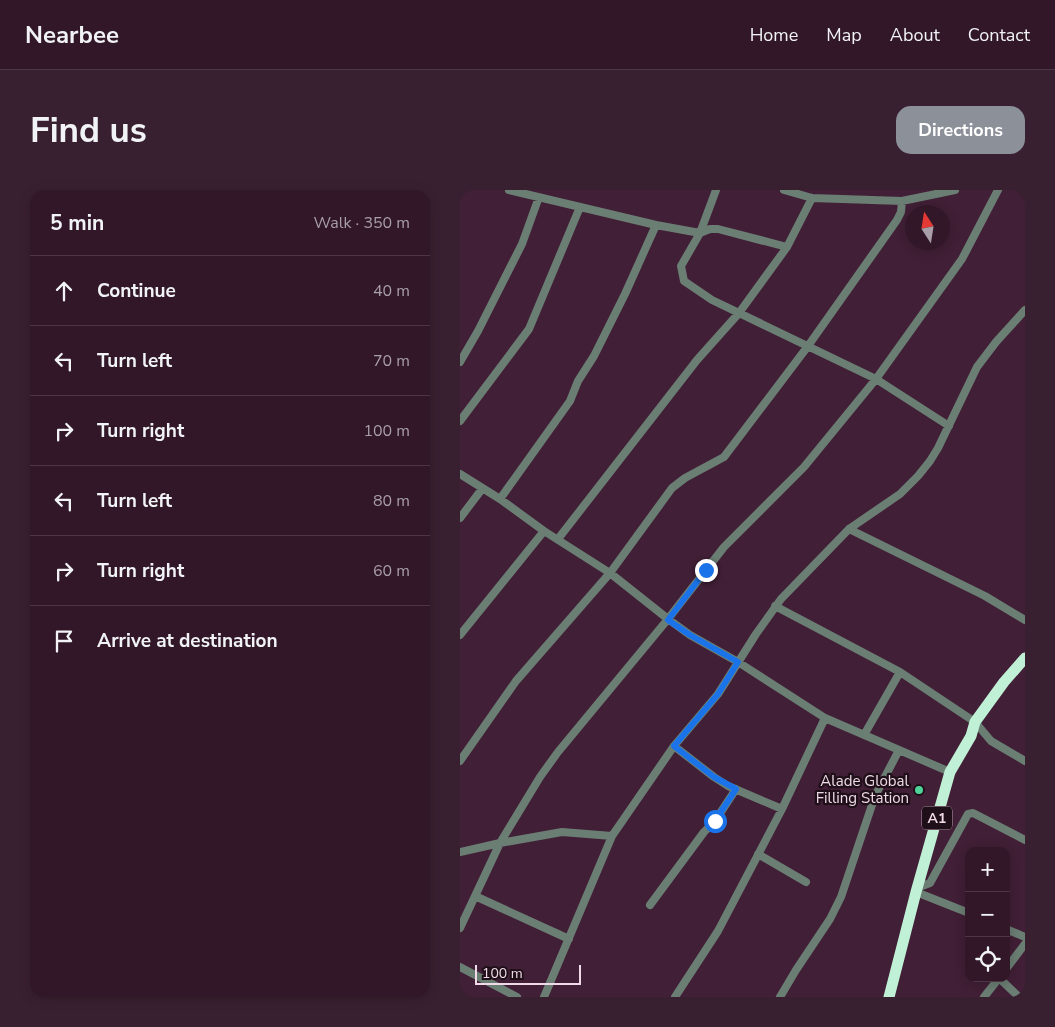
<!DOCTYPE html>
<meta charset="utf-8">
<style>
body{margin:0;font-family:"Nunito Sans",sans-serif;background:#392030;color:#f1f3f6}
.controls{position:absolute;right:15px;bottom:15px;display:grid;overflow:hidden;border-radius:10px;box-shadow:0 2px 12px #0003}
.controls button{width:45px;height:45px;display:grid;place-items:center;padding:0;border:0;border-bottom:1px solid #4c3645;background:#311728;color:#f1f3f6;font:25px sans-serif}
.compass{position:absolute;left:445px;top:15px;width:45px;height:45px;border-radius:50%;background:#311728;box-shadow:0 2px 12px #0003;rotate:348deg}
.scale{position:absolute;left:15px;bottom:12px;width:106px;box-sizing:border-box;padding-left:5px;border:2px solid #f1dae8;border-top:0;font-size:14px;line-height:18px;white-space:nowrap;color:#f1dae8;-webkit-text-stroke:4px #1f0f19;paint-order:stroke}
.stop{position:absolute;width:15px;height:15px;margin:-11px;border:4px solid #1a73e8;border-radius:50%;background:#fff}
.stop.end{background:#1a73e8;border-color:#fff;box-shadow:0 1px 5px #0008}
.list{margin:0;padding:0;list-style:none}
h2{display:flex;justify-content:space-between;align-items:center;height:65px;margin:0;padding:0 20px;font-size:21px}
h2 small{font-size:16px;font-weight:400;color:#a89fa8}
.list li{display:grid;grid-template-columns:32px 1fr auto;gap:15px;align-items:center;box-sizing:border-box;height:70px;padding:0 20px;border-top:1px solid #4c3645}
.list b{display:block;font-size:19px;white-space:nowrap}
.list em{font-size:16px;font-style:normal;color:#a89fa8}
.icon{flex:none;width:28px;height:28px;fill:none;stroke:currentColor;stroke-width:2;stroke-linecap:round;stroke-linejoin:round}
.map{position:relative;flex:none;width:565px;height:807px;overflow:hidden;border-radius:15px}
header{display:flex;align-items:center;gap:30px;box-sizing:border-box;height:70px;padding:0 25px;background:#311728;border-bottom:1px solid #4c3645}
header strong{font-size:24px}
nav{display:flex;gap:28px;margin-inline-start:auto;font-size:18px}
.intro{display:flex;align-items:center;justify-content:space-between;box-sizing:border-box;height:120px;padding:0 30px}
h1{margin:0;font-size:35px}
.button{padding:12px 22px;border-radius:15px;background:#8c9099;color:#fff;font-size:18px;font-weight:700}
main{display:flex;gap:30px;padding:0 30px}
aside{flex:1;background:#311728;border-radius:15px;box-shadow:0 2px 12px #0003}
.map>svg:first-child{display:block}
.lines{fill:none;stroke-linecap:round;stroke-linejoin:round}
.minor{stroke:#6b7e73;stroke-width:8}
.highway{stroke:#c0f1d6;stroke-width:11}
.route{stroke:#1a73e8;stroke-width:6}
.poi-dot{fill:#4fd399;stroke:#1f0f19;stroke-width:2}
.labels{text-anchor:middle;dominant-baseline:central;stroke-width:4.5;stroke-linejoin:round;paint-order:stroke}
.shield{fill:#1f0f19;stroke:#b29daa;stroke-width:1}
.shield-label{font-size:14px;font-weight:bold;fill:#f1dae8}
.poi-label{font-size:15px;fill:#f1dae8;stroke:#1f0f19;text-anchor:end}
</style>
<header>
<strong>Nearbee</strong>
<nav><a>Home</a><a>Map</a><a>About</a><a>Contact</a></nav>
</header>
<div class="intro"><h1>Find us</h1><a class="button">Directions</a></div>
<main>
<aside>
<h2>5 min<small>Walk · 350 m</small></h2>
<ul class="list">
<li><svg class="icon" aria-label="ahead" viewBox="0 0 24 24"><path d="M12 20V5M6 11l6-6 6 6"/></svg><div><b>Continue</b></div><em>40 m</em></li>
<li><svg class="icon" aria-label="left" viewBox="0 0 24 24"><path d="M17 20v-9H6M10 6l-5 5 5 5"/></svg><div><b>Turn left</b></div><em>70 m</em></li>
<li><svg class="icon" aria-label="right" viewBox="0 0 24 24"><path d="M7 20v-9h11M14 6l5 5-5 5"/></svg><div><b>Turn right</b></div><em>100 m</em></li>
<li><svg class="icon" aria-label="left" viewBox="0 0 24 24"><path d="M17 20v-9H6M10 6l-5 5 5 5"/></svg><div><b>Turn left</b></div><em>80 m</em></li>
<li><svg class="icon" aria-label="right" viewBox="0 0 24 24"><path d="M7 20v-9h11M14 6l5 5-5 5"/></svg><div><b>Turn right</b></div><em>60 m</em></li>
<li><svg class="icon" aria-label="arrive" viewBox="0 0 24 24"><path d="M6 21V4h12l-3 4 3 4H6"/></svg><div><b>Arrive at destination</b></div></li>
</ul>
</aside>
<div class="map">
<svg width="565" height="807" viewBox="0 0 565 807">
<rect width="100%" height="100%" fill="#411f36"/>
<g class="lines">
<path class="minor" d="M49 0 196 35 240 43 250 39H258L327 57
M256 0 240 43 221 76 224 91 252 110 416 189 489 236
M324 0 352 8 442 11 495 0
M0 172 18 141 62 54 79 7
M0 231 69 139 120 17
M0 284 40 309 84 341 150 383 208 429 230 445 278 472 365 528 490 582
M40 309 110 211 118 191 134 166 165 104 196 35
M0 328 22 299
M389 339 525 406 565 430
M98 349 237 170 279 123 327 57 352 8
M315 416 440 482 515 532 531 551 565 571
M0 445 84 341
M404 545 440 482
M214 556 254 587 268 596 322 619
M0 571 56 491 150 383 212 298 225 288 264 267 348 156 437 30 441 22 442 11
M0 662 40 653 102 642 152 646
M298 664 346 692
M457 698 470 693 508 624 513 623 565 650
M456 702 509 723
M15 706 109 749
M190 715 244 642 255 631 276 599
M0 738 40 653 80 587 98 562 208 429 264 357 344 277 416 189 502 69 538 0
M546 739 565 747
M0 777 57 807
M546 779 565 754
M539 788 559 807
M84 807 152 646 214 556 258 504 296 444 321 409 389 339 440 304 458 286 470 271 478 258 517 177 536 152 565 120
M215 807 258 741 322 619 365 528
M320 807 336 780 370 729 381 707 415 606 439 560
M524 807 539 788"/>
<path class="highway" d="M429 807 456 702 490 582 511 546 515 532 544 492 565 468"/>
</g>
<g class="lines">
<path class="route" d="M246 380 208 430 230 445 278 472 258 504 214 556 254 587 276 599 255 631"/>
</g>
<circle class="poi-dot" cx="459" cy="600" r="5"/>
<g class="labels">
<rect class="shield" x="462" y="616.5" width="30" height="23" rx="4"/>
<g class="shield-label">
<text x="477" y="628">A1</text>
</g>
<g class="poi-label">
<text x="449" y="591">Alade Global<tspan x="449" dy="17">Filling Station</tspan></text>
</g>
</g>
</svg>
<div class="controls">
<button>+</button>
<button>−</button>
<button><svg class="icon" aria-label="locate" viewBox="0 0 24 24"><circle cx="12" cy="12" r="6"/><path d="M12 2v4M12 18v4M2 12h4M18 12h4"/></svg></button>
</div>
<svg class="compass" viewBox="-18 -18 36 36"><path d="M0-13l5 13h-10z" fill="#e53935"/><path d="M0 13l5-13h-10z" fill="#a89fa8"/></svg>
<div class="scale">100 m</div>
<div class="stop" style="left:255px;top:631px"></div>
<div class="stop end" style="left:246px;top:380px"></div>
</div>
</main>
